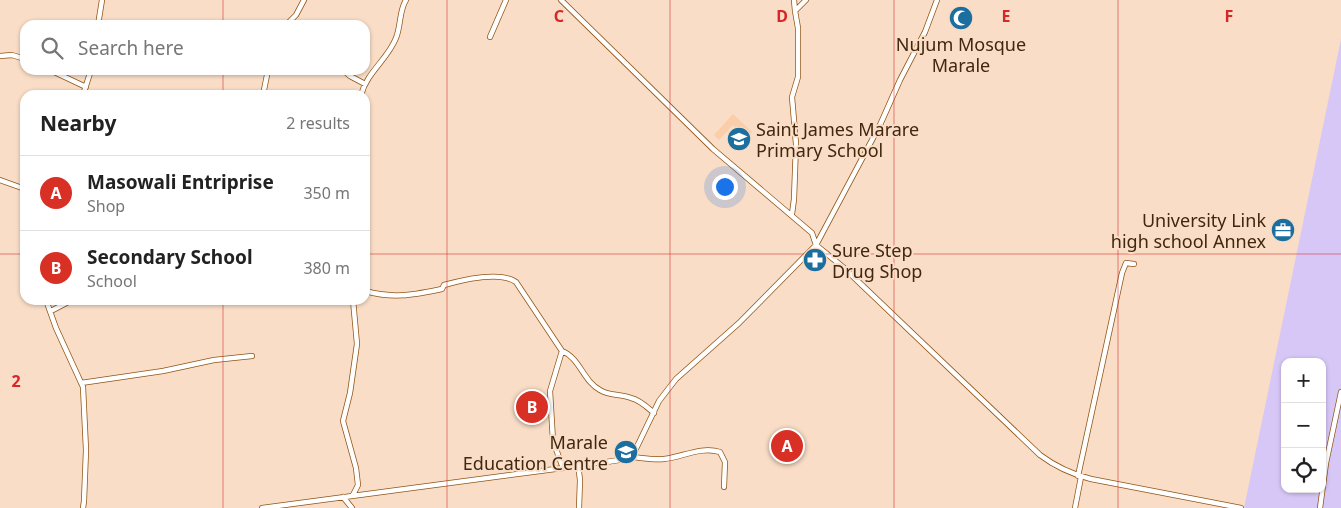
<!DOCTYPE html>
<meta charset="utf-8">
<style>
body{margin:0;font-family:"Noto Sans",sans-serif;background:#f6f6f6;color:#222}
.controls{position:absolute;right:15px;bottom:15px;display:grid;overflow:hidden;border-radius:10px;box-shadow:0 1px 4px #0004}
.controls button{width:45px;height:45px;display:grid;place-items:center;padding:0;border:0;border-bottom:1px solid #e0e0e0;background:#fff;color:#222;font:25px sans-serif}
.you{position:absolute;left:724px;top:186px;width:18px;height:18px;margin:-12px;border:4px solid #fff;border-radius:50%;background:#1a73e8;box-shadow:0 0 0 8px #1a73e833}
.badge{display:grid;place-items:center;width:32px;height:32px;border-radius:50%;background:#d93025;color:#fff;font-size:16px;font-weight:700}
.pin{position:absolute;translate:-50% -50%;border:2px solid #fff;box-shadow:0 1px 5px #0006}
.list{margin:0;padding:0;list-style:none}
h2{display:flex;justify-content:space-between;align-items:center;height:65px;margin:0;padding:0 20px;font-size:21px}
h2 small{font-size:16px;font-weight:400;color:#767676}
.list li{display:grid;grid-template-columns:32px 1fr auto;gap:15px;align-items:center;box-sizing:border-box;height:75px;padding:0 20px;border-top:1px solid #e0e0e0}
.list b{display:block;font-size:19px;white-space:nowrap}
.list p{margin:0;font-size:16px;white-space:nowrap;color:#767676}
.list em{font-size:16px;font-style:normal;color:#767676}
.icon{flex:none;width:28px;height:28px;fill:none;stroke:currentColor;stroke-width:2;stroke-linecap:round;stroke-linejoin:round}
.map{position:relative;flex:none;width:1341px;height:508px;overflow:hidden}
.search{position:absolute;background:#fff;box-shadow:0 1px 4px #0004;left:20px;top:20px;width:350px;height:55px;display:flex;align-items:center;gap:12px;box-sizing:border-box;padding:0 18px;border-radius:15px;color:#767676;font-size:19px}
.panel{position:absolute;background:#fff;box-shadow:0 1px 4px #0004;left:20px;top:90px;width:350px;height:215px;border-radius:15px}
.map>svg:first-child{display:block}
.built{fill:#fbcda8}
.green{fill:#d7c7f7;fill-rule:evenodd}
.lines{fill:none;stroke-linecap:round;stroke-linejoin:round}
.street-casing{stroke:#905415;stroke-width:6}
.street{stroke:#fff;stroke-width:4.5}
.grid{fill:none;stroke:#d62828;stroke-width:1;stroke-opacity:0.55}
.labels{text-anchor:middle;dominant-baseline:central;stroke-width:4;stroke-linejoin:round;paint-order:stroke}
.poi-label{font-size:18px;fill:#41270e;stroke:#f9ddc6;text-anchor:start}
.grid-label{font-size:16px;text-anchor:middle;font-weight:bold;fill:#d62828;stroke:#f9ddc6;stroke-width:4;stroke-linejoin:round;paint-order:stroke}
</style>
<div class="map">
<svg width="1341" height="508" viewBox="0 0 1341 508">
<rect width="100%" height="100%" fill="#f9ddc6"/>
<path class="built" d="M733 114 752 132 747 137 733 125 719 140 714 135Z"/>
<path class="green" d="M1341 39V508H1244ZM1285 362H1322V489H1285Z"/>
<g class="lines">
<g class="street-casing">
<path id="street" d="M561 0 713 149 812 233 816 245 843 267 1040 455C1056 467 1071 474 1091 479L1241 508
M794 0 795 11
M321 24V25
M98 25 102 0
M286 25 296 15 304 0
M490 37 506 0
M0 56 12 55 25 59
M50 70 86 87
M343 70 350 76 365 84
M83 95 91 70
M263 95 268 70
M361 95C367 72 388 59 396 38 401 26 399 11 406 0
M0 180 25 189V193
M792 214 794 199 796 144 792 97 798 77V28L795 11 806 0
M365 291C395 299 412 295 442 289L444 285C462 280 500 271 516 282L562 351 550 391 553 441 563 468
M46 300 56 328 83 387 86 450 84 501 83 508
M51 311 72 300
M562 351C580 358 583 381 600 390 609 396 621 394 631 398 640 400 647 407 654 413
M81 383 163 371 214 360 252 356
M632 457C643 458 654 460 664 459 683 457 701 446 720 452L725 462 724 487
M578 464 580 480 579 508
M1078 476 1122 273 1126 263 1134 264
M353 495 358 485 356 468 343 421 350 393 357 344 353 300
M343 497 352 508
M262 508 563 468C585 462 610 464 632 457L659 401 676 379 739 323 816 245 880 125 900 80 925 32 937 0
M1075 508 1081 477
M1320 508 1326 463 1341 392"/>
</g>
<use href="#street" class="street"/>
</g>
<path class="grid" d="M223 0V25M447 0V508M670 0V508M894 0V508M1118 0V508M223 70V95M0 254H25M365 254H1341M223 300V508"/>
<defs>
<g id="mosque-disc" transform="scale(1.25)"><circle r="9.5" fill="#1c6e9f" stroke="#f9ddc6"/><path d="M3.5-4.9A6 6 0 1 0 3.5 4.9A5 5 0 1 1 3.5-4.9Z" fill="#fff"/></g>
<g id="school-disc" transform="scale(1.25)"><circle r="9.5" fill="#1c6e9f" stroke="#f9ddc6"/><path d="M0-5L7-2L0 1L-7-2ZM-4 1L0 2.5L4 1V4Q0 6-4 4Z" fill="#fff"/></g>
<g id="office-disc" transform="scale(1.25)"><circle r="9.5" fill="#1c6e9f" stroke="#f9ddc6"/><path d="M-6-3h4V-5.5h4V-3h4V5H-6ZM-1-4.5V-3h2v-1.5ZM-6 0V1H6V0Z" fill="#fff"/></g>
<g id="pharmacy-disc" transform="scale(1.25)"><circle r="9.5" fill="#1c6e9f" stroke="#f9ddc6"/><path d="M-2-6h4v4h4v4h-4v4h-4v-4h-4v-4h4Z" fill="#fff"/></g>
</defs>
<g fill-rule="evenodd">
<use href="#mosque-disc" x="961" y="18"/>
<use href="#school-disc" x="739" y="139"/>
<use href="#office-disc" x="1283" y="230"/>
<use href="#pharmacy-disc" x="815" y="260"/>
<use href="#school-disc" x="626" y="452"/>
</g>
<g class="labels">
<g class="poi-label">
<text x="961" y="44" text-anchor="middle">Nujum Mosque<tspan x="961" dy="21">Marale</tspan></text>
<text x="756" y="129">Saint James Marare<tspan x="756" dy="21">Primary School</tspan></text>
<text x="1266" y="220" text-anchor="end">University Link<tspan x="1266" dy="21">high school Annex</tspan></text>
<text x="832" y="250">Sure Step<tspan x="832" dy="21">Drug Shop</tspan></text>
<text x="608" y="442" text-anchor="end">Marale<tspan x="608" dy="21">Education Centre</tspan></text>
</g>
</g>
<g class="grid-label">
<text x="559" y="22">C</text>
<text x="782" y="22">D</text>
<text x="1006" y="22">E</text>
<text x="1229" y="22">F</text>
<text x="16" y="387">2</text>
</g>
</svg>
<div class="controls">
<button>+</button>
<button>−</button>
<button><svg class="icon" aria-label="locate" viewBox="0 0 24 24"><circle cx="12" cy="12" r="6"/><path d="M12 2v4M12 18v4M2 12h4M18 12h4"/></svg></button>
</div>
<div class="you"></div>
<div class="pin badge" style="left:787px;top:446px">A</div>
<div class="pin badge" style="left:532px;top:407px">B</div>
<div class="search"><svg class="icon" aria-label="search" viewBox="0 0 24 24"><circle cx="10" cy="10" r="6"/><path d="M15 15l6 6"/></svg>Search here</div>
<section class="panel">
<h2>Nearby<small>2 results</small></h2>
<ul class="list">
<li><span class="badge">A</span><div><b>Masowali Entriprise</b><p>Shop</p></div><em>350 m</em></li>
<li><span class="badge">B</span><div><b>Secondary School</b><p>School</p></div><em>380 m</em></li>
</ul>
</section>
</div>
